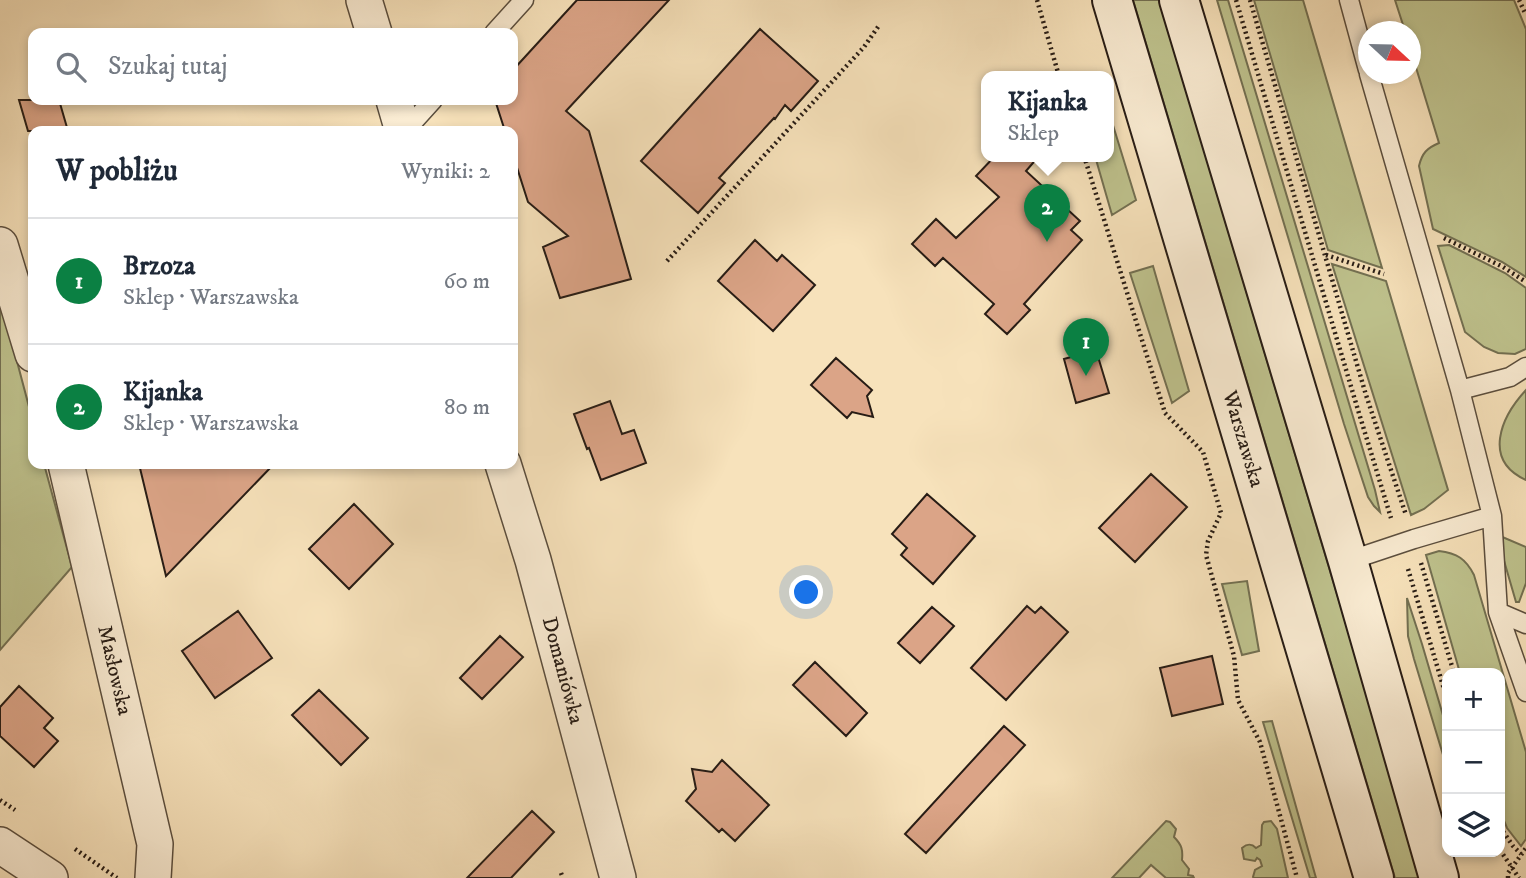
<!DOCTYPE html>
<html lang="pl">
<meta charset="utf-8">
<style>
body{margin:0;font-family:"IM FELL DW Pica",serif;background:#f2f2f3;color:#1f2937}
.controls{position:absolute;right:21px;bottom:21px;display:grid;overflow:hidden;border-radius:14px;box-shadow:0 4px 10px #0003}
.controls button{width:63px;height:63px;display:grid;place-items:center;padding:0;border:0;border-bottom:2px solid #e0e1e3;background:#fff;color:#1f2937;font:35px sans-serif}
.compass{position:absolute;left:1358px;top:21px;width:63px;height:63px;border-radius:50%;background:#fff;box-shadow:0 4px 10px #0003;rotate:112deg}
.you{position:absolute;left:807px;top:593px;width:24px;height:24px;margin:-18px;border:5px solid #fff;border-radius:50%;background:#1a73e8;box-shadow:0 0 0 10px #1a73e833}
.badge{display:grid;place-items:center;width:46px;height:46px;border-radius:50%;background:#0b8043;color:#fff;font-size:23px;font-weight:700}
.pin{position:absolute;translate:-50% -58px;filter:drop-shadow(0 2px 4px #0008)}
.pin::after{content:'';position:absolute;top:37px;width:24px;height:21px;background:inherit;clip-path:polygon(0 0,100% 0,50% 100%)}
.popup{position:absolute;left:981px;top:71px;width:133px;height:91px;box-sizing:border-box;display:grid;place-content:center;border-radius:14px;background:#fff;filter:drop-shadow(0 2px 5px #0005);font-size:23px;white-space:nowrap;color:#747a83}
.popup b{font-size:26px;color:#1f2937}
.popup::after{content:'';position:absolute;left:50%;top:100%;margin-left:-14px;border:14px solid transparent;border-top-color:#fff}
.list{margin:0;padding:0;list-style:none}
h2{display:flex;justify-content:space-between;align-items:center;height:91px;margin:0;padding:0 28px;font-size:30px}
h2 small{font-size:23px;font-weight:400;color:#747a83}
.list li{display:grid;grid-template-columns:46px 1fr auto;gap:21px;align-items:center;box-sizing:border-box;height:126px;padding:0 28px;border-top:2px solid #e0e1e3}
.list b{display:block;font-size:26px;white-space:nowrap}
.list p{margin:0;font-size:23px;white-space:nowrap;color:#747a83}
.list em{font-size:23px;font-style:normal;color:#747a83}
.icon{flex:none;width:38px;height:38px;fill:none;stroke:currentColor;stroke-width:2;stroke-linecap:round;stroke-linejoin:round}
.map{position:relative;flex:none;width:1526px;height:878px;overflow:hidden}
.search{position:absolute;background:#fff;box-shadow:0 4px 10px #0003;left:28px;top:28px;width:490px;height:77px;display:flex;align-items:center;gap:18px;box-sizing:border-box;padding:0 24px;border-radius:14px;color:#747a83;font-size:26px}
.panel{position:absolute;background:#fff;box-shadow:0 4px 10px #0003;left:28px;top:126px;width:490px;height:343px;border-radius:14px}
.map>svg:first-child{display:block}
.green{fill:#bfc38e;stroke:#737052;stroke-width:2}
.building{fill:#dba487;stroke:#271c15;stroke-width:2}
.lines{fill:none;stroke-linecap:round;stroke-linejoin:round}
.lane-casing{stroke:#5b4e3e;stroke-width:21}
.street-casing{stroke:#5b4e3e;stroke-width:38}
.secondary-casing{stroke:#271c15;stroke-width:42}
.path{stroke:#271c15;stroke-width:4.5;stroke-dasharray:2 3.5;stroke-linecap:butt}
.lane{stroke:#faecd3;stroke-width:18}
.street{stroke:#faecd3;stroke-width:35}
.secondary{stroke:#faecd3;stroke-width:38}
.labels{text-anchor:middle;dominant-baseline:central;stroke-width:6;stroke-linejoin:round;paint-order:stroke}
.street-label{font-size:21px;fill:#271c15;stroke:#faecd3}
</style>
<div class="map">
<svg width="1526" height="878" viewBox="0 0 1526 878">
<rect width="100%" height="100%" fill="#f7e2bb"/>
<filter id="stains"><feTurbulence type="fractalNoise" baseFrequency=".00286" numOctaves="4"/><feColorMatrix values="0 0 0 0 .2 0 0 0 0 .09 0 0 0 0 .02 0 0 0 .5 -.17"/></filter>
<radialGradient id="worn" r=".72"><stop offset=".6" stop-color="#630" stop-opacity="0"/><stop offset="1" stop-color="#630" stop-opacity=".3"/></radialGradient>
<path class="green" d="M1133 0H1159L1422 878H1395Z
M1217 0H1228L1375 490 1380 512 1374 506 1368 497 1344 424Z
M1254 0H1303L1382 268 1328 250Z
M1395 0H1514L1526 29V277L1502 262 1433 229 1419 166C1422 153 1427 148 1439 143L1411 51 1410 32 1405 31Z
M1108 109 1136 200 1112 215 1095 156H1108Z
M1449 245 1505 273 1526 288V349L1515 354 1498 353 1484 347 1465 332 1438 246Z
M1332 264 1386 281 1448 490 1424 509 1411 515Z
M1153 266 1189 391 1172 403 1130 273Z
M0 297 33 422V464H44L72 567 0 650Z
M1526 390V480C1482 460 1501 417 1526 390Z
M1500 536 1526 547V583L1519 602H1516L1498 540Z
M1439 551C1457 553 1466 559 1474 575L1526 752V839L1521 846 1507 828 1500 811V673H1460L1426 555Z
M1247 581 1259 651 1242 655 1222 584Z
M1407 598 1422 644 1447 729V768L1414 659 1408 636Z
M1272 721 1316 878H1310L1263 722Z
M1166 821 1170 822 1176 829 1174 837C1182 845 1183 850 1182 860L1189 869 1188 875 1193 876 1194 878H1166L1151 865 1139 878H1112Z
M1271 821 1277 829 1288 878H1254L1253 877 1255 870 1262 866 1260 860 1257 858 1255 861 1244 859 1242 848C1247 844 1251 843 1256 848L1261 845 1262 825 1264 822Z"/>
<path class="building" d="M577 0H669L566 111 589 131 631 279 560 298 543 247 568 236 528 202 513 155V131H505L495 100H513V70Z
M760 29 818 81 791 111 785 105 775 119 774 118 719 178 725 183 698 213 641 161Z
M19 100H59L68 131H28Z
M995 156H1039L1026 171 1080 221 1071 230 1082 240 1024 304 1030 310 1007 334 985 314 994 304 943 258 935 266 912 244 936 219 956 238 999 197 976 176Z
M755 240 777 261 782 255 815 285 773 331 718 281Z
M1096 350 1109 393 1076 403 1064 359Z
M836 358 872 390 867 396 873 417 852 412 847 418 811 385Z
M610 401 622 434 634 430 646 463 601 480 589 448 587 449 574 414Z
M139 464H274L166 576Z
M1151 474 1187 507 1135 562 1099 528Z
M927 494 975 536 933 584 901 555 907 548 892 534Z
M354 504 393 544 349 589 309 549Z
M1027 606 1035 613 1041 607 1068 632 1006 700 971 668Z
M932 607 954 626 920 663 898 643Z
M238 611 272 658 215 698 182 651Z
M500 636 523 657 482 699 460 678Z
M1212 656 1223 704 1172 716 1160 668Z
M815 662 867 713 846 736 793 685Z
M19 686 53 718 44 728 58 741 34 767 0 736V707Z
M319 690 368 738 341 765 292 715Z
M1004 726 1025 745 926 853 905 834Z
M722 760 769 805 735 841 722 829 719 832 686 801 696 789 692 769 712 772Z
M532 811 554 832 511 878H467Z"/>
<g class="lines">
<g class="lane-casing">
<path id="lane" d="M1349 0 1368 70
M494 33 524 0
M1369 74 1460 390 1492 516 1498 612 1526 692
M405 131 433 100
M1460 390 1510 377 1526 367
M1348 561 1414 539 1492 516
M1498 612 1526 624"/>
</g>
<g class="street-casing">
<g id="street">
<path d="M364 0 374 33"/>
<path d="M394 100 403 131"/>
<path d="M0 245 33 354"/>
<path id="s1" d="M66 464 155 844 153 878"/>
<path id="s2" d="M503 464 533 560 618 878"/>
<path d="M0 845 50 878"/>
</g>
</g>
<g class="secondary-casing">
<g id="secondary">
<path id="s3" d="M1112 0 1374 878"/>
<path d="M1179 0 1348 561 1439 878"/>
</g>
</g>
<path class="path" d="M1037 0 1059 76
M1236 0 1358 410 1391 518
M1250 0 1366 395 1406 515
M1519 0 1526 15
M1084 156 1165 413 1203 452 1221 513 1208 541 1206 555 1234 656 1238 700 1260 742 1297 878
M1444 238 1503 267 1526 282
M1326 255 1384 274
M667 261 864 47 880 24
M1421 563 1454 673
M1408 569 1447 699
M0 800 15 810
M1500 827 1513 846 1521 854
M75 849 117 878
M1500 850 1519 878
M561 873 563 878
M1508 878V873L1526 848"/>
<use href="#lane" class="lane"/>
<use href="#street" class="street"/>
<use href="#secondary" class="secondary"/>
</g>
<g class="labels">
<g class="street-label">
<text stroke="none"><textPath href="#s3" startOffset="458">Warszawska</textPath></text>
<text stroke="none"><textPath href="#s1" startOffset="212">Masłowska</textPath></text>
<text stroke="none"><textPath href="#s2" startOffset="215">Domaniówka</textPath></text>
</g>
</g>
<rect width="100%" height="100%" filter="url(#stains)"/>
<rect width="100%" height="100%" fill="url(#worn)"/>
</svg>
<div class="controls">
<button>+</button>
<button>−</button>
<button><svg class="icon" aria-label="layers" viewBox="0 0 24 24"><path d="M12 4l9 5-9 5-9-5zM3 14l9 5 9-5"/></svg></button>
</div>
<svg class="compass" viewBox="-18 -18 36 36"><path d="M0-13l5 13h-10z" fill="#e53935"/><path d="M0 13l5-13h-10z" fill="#747a83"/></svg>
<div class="you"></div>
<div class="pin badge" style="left:1086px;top:376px">1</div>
<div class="pin badge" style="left:1047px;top:242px">2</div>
<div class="popup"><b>Kijanka</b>Sklep</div>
<div class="search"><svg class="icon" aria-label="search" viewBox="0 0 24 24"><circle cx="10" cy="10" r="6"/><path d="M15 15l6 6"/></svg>Szukaj tutaj</div>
<section class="panel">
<h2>W pobliżu<small>Wyniki: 2</small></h2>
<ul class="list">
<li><span class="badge">1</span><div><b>Brzoza</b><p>Sklep · Warszawska</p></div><em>60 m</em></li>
<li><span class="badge">2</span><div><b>Kijanka</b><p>Sklep · Warszawska</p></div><em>80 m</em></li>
</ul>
</section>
</div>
